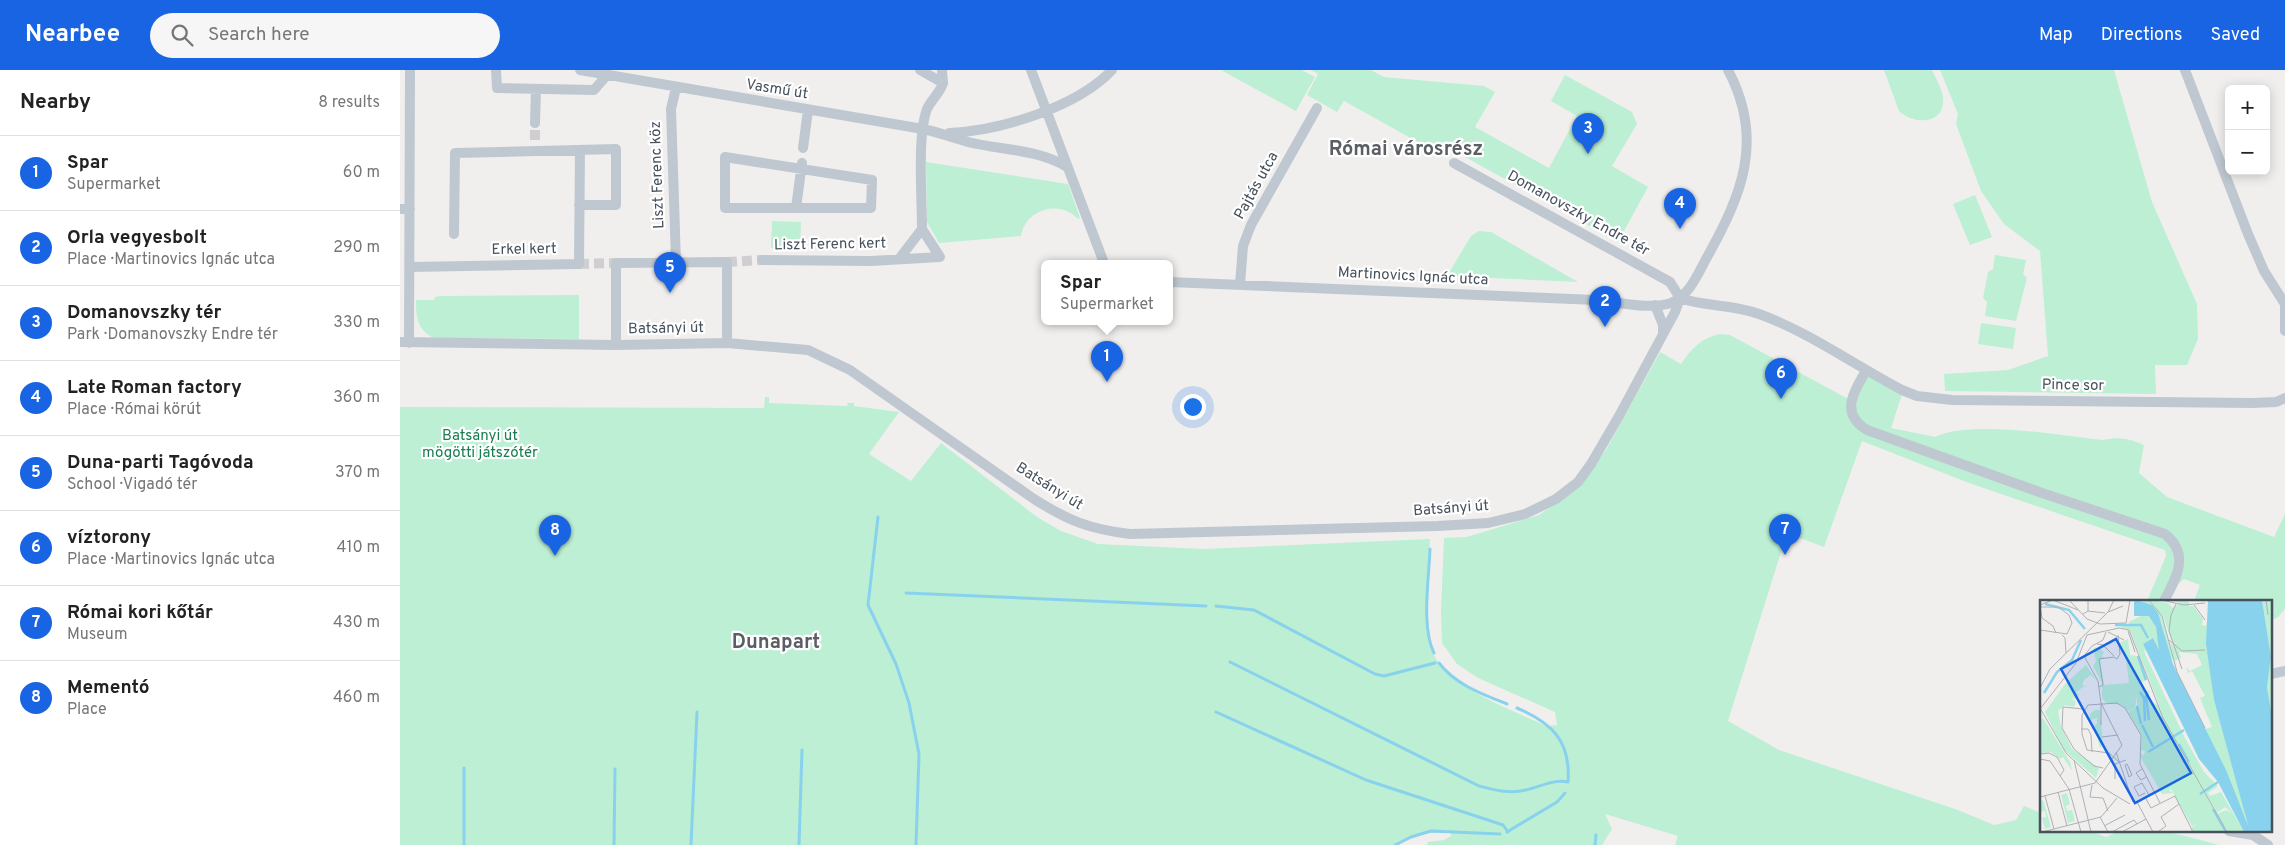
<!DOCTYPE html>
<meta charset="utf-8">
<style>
body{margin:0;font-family:Overpass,sans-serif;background:#f6f6f6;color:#222}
.controls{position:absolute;right:15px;top:15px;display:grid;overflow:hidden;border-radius:8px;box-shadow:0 2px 12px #0003}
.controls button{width:45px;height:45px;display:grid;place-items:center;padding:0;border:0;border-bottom:1px solid #e0e0e0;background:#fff;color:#222;font:25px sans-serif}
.you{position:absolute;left:792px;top:336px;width:18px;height:18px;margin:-12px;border:4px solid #fff;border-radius:50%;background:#1a73e8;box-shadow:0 0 0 8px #1a73e833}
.badge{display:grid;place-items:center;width:32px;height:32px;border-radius:50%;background:#1864e2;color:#fff;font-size:16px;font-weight:700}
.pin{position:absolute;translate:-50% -41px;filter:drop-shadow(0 1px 2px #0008)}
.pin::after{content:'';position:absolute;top:26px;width:18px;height:15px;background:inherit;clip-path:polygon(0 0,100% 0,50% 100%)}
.popup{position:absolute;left:641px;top:190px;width:132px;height:65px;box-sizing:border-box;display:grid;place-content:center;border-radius:8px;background:#fff;filter:drop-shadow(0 1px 4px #0005);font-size:16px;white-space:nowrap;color:#767676}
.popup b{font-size:19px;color:#222}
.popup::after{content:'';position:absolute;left:50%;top:100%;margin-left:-10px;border:10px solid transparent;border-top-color:#fff}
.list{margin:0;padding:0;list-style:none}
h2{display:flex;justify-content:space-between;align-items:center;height:65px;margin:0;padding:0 20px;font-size:21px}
h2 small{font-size:16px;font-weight:400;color:#767676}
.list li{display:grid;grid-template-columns:32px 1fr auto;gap:15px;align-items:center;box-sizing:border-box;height:75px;padding:0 20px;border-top:1px solid #e0e0e0}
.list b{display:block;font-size:19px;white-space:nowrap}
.list p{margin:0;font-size:16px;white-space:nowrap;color:#767676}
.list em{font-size:16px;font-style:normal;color:#767676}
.icon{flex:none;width:28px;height:28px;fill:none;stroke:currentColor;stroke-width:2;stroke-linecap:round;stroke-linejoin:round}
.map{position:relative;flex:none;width:1885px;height:775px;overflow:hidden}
header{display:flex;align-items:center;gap:30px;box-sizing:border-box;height:70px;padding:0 25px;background:#1864e2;color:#fff}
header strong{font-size:24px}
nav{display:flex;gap:28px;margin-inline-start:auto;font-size:18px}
.search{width:350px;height:45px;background:#f6f6f6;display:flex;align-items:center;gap:12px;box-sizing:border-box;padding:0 18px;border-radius:28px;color:#767676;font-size:19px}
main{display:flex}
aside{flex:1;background:#fff}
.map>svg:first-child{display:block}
.green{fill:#bcefd3}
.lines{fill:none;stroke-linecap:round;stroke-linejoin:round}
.stream{stroke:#89d2ed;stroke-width:3}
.minor-tunnel{stroke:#cfcfd1;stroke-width:10;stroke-dasharray:10 5;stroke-linecap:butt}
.minor{stroke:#bfc8d1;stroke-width:10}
.labels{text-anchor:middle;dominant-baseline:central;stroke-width:4.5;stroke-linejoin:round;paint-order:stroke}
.street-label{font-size:15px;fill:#46515c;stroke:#fff}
.park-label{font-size:15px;fill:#167e50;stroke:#fff}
.district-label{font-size:20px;font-weight:bold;fill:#5b5e64;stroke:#fff}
.inset-river{fill:none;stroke:#89d2ed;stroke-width:2.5}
.inset-road{fill:none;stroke:#adb0b4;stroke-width:1}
.view{fill:#1864e2;fill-opacity:0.15;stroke:#1864e2;stroke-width:2.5}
.inset-edge{fill:none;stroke:#46515c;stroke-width:2.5}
</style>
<header>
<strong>Nearbee</strong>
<div class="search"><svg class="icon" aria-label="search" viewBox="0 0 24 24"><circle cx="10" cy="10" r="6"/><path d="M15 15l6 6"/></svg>Search here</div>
<nav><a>Map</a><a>Directions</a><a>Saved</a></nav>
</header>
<main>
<aside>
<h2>Nearby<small>8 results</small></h2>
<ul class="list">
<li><span class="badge">1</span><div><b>Spar</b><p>Supermarket</p></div><em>60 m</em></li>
<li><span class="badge">2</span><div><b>Orla vegyesbolt</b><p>Place · Martinovics Ignác utca</p></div><em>290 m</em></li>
<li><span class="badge">3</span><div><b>Domanovszky tér</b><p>Park · Domanovszky Endre tér</p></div><em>330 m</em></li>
<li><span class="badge">4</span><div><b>Late Roman factory</b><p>Place · Római körút</p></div><em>360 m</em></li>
<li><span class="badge">5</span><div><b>Duna-parti Tagóvoda</b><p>School · Vigadó tér</p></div><em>370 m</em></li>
<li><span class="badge">6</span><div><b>víztorony</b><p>Place · Martinovics Ignác utca</p></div><em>410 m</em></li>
<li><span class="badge">7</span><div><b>Római kori kőtár</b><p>Museum</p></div><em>430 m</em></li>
<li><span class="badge">8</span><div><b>Mementó</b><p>Place</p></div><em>460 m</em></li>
</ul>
</aside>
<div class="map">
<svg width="1885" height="775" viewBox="0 0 1885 775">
<rect width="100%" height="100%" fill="#f1efee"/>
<path class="green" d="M821 0H902L915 7 896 41Z
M911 0H971L984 7 1084 16 1095 22 1075 57 1149 98 1177 46 1151 31 1165 5 1232 42 1237 54 1212 96 1248 117 1218 172 1040 73 1034 81 944 31 937 42 907 25 918 4Z
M1484 0H1532C1536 9 1545 23 1543 34 1540 56 1511 53 1499 41Z
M1540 0H1714L1752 132 1797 234 1798 269 1787 295H1755L1756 324 1545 321 1544 304 1608 300 1648 286 1640 181 1604 154 1581 121 1556 54 1558 44Z
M526 92 668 114 680 148 678 149C660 129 625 139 621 166L539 173 527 152Z
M1575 125 1592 167 1570 175 1553 134Z
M372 151 401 152 400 179 371 178Z
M1079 161 1091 162 1178 212 1047 206 1071 166Z
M1595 185 1626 190 1623 204 1627 208 1616 251 1585 246 1587 232 1583 228 1588 202 1593 199Z
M179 225V269L34 268C17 260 16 247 16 230H34L35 227 41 226Z
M1581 253 1616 258 1613 279 1578 274Z
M1320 264 1330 265 1452 331 1468 306 1502 324 1491 358 1535 367C1570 349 1662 366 1703 370 1719 366 1730 369 1744 375L1739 403 1767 427 1874 467 1885 444V539L1877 548 1871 550V531H1794L1800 515 1784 509 1758 531H1747L1766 486 1765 480 1569 413 1462 371 1424 477 1387 463 1328 651 1379 680 1558 740 1594 755 1616 750 1624 736 1641 743V761H1690L1706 767C1740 750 1784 766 1819 775H1275L1278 766 1205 744 1212 759 1202 775H1027L1028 772 1044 770 1051 766V763H1023L994 775H0V337L364 338 365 327H369V333L447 336 448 333H454V336L499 342 469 384 511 411 541 373 637 447 661 461 698 474 804 479 1030 469C1029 498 1021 549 1030 576 1042 616 1111 639 1146 656L1157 655 1155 642 1078 608 1057 594 1042 573 1041 541 1044 468 1067 467 1139 445 1177 419 1206 380 1260 282 1281 294C1291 279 1301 268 1320 264Z"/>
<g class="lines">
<path class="stream" d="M478 447 468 535 496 594 509 633 519 684 516 775
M1030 479C1029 509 1021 557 1034 583
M506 523 806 536
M816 536 854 540 975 604 984 606 1035 593
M830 592 1079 716C1095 720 1109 724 1126 720 1140 717 1153 709 1168 712 1171 671 1152 653 1117 638
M1039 593C1056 615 1082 624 1107 634
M816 642 966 710 1097 753 1103 755 1108 762
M1107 762 1157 732 1165 723
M64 775V698
M214 775 215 699
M291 775 297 642
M399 775 402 680
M995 775 1011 767 1031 761 1100 764
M1195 775 1196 765"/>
<path class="minor-tunnel" d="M135 70V53
M327 192 362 190
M179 194 216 193"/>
<path class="minor" d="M96 0 97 18 194 20 207 5
M180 0 523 59C538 62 553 68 568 72 600 80 638 79 667 97
M520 0 543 13C540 23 531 30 527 39 517 65 522 129 522 159
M542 0 543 13
M631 0 704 193
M1785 0 1848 164 1864 201 1885 234
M135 53 136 19
M549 63C600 61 677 37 712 0
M403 78 408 40
M325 87 472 110 471 138H325Z
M1054 93 1270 212 1280 228
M396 138 402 93
M0 139H10
M54 164 55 83 216 79V135H179
M362 190 471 191 540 187 522 159 499 189
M276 192 271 39 276 18
M10 197 179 194 180 80
M770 212 1196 230C1219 232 1249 240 1271 233 1289 226 1298 204 1306 189 1342 125 1365 70 1328 0
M840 214 843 176 851 155 917 38
M1280 228C1305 237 1333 234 1359 244 1407 261 1456 296 1502 320L1517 326 1552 330 1852 333 1876 332 1885 328
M1885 231V261
M1255 235 1263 255V264
M0 272 216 275 327 273 408 280 450 300 634 429C669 451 689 459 730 464L1037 456 1088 453 1125 444 1156 429 1178 412 1191 394 1219 346 1275 242 1280 228
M9 273 10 0
M216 275V193L327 192V273
M1466 301C1453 322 1440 344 1467 360L1642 423 1765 464C1790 484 1777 507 1764 531
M1871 604 1885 601
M1829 761 1853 765 1868 775"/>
</g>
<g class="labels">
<g class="street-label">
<text transform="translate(377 20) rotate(9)">Vasmű út</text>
<text transform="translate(258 105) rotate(-92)">Liszt Ferenc köz</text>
<text transform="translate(857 116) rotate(-61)">Pajtás utca</text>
<text transform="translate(1178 144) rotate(29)">Domanovszky Endre tér</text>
<text transform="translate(430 175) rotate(-1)">Liszt Ferenc kert</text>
<text transform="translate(124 180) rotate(-1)">Erkel kert</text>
<text transform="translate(1013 207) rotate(3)">Martinovics Ignác utca</text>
<text transform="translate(266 259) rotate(-1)">Batsányi út</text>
<text transform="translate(1673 316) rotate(1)">Pince sor</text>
<text transform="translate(649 417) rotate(32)">Batsányi út</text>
<text transform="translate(1051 439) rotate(-4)">Batsányi út</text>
</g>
<g class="park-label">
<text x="80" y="366">Batsányi út<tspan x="80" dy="17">mögötti játszótér</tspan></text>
</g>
<g class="district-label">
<text x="1006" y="80">Római városrész</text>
<text x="376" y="573">Dunapart</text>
</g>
</g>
<g transform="translate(1640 530)">
<rect width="232" height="232" fill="#f1efee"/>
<path d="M102 0H108L120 12 134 61 129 55 121 22ZM110 0 128 3 133 8 140 3 130 0H149V6H153L163 19 162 25 166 26 167 22 174 100 209 225 165 129 172 127 160 98 165 96 152 71 148 73 146 67 150 71 162 65 157 54 139 52 141 58 134 61 130 42 134 47 123 16ZM222 0H232V124L227 87 231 57ZM107 13 115 24 120 45 118 51 113 38 103 44 107 53 104 49 105 54 146 140 164 172 178 186 168 193 170 196 181 192 204 232H188L177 214 186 210 192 213 185 207 177 213 125 120 90 30 80 27 89 25V22ZM88 39 90 55 98 56 106 81 100 82 101 88 109 91V101L118 105 186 232H154L151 228 157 224 152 226 131 189 129 190 133 193 122 194 101 158 100 154 104 155 105 151 101 150 102 135 88 112 97 106V96L95 107 88 111 82 105 66 103 62 98V83L53 66 56 61 53 48 59 47 64 53 61 56 66 58 60 59 64 85 89 83 86 60 79 43ZM46 65 57 81 51 75 44 80 42 86 46 85 36 92 39 95 35 99 31 98 36 102 34 107 25 105 18 111 21 127 32 149 59 168 56 178 23 149 5 112 25 84ZM55 110H60L63 145 60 148 54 126 57 124V118L50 120V114ZM3 118 30 162 32 171 23 157 20 159 11 152 0 153V120ZM27 193 30 204 26 206 27 211 32 210 35 221 28 223 21 195ZM3 200 11 227 5 229 2 218 6 217 5 211 0 212V201Z" fill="#bcefd3"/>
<path d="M97 0 112 5 118 13 133 64 186 170 208 225 174 100 166 44 168 0H222L231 57 227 87 233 124 232 232H204L178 182 159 159 103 44 113 38 119 50 116 27 109 16H94V2Z" fill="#89d2ed"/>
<path class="inset-river" d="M5 4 29 10 45 29M75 25H101L108 38M98 56 106 80M100 92 104 98 105 121M4 93 17 72 32 60 41 40M106 95 109 120M97 106 101 124M102 125 113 147M139 144 149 162M108 152 144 130M160 194 178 182M173 209 186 232"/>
<path class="inset-road" d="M29 0 47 19 60 24 86 23 90 0M109 0 122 16 137 72 165 128M121 0 144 5 165 3M226 0 228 15M136 4 131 15 129 31 142 69M0 5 13 0 38 10M154 5 165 20M0 7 2 18 13 26 16 33M48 11 65 13M68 12 83 6M43 14 48 11V0M0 30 27 34 32 23 29 15 18 7H0M88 31 95 52M68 32 84 40M22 35 25 38 26 53M47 35 79 28 89 30 123 118 187 232M129 40 142 51 165 50M57 44 63 45 74 56M44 56 52 46 63 40 66 32M74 57 77 59 80 54 78 35M59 87 63 85 59 59 74 57M0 88 10 69 68 12 74 0M0 108 26 153 63 188 90 204M0 109 36 63 47 35M43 109 23 107 22 128 34 149 54 166 63 168M61 125V103M41 129H48L51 135 52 152M62 137 78 135M76 152 93 202M0 154 9 153 17 157 24 170 20 176M0 159 10 161 29 189 41 232M34 160 51 232M79 162 69 153 47 150 42 134V115L48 105 77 103 85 108 101 135 100 164 120 203M87 164 92 175 89 177 85 165ZM102 169 96 173 101 180 106 177M75 179V164L86 160M52 185 50 197 63 198 68 211M94 187 102 183 109 195M94 187 99 196 105 193M18 192 27 226M5 196 14 229M0 197 55 183 82 145 61 103 58 81 44 56M105 197 111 208 135 196 153 232M97 202 113 232M94 204 114 192M60 217 68 232M64 226 85 215M119 231 126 226 121 217 139 204M2 232 61 217 77 198M72 232 94 220 97 224M82 232 106 219"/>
<path class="view" d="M76 39 151 173 95 203 21 69Z"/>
<rect width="232" height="232" class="inset-edge"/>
</g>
</svg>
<div class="controls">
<button>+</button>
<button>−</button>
</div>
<div class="you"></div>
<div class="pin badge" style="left:707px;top:312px">1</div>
<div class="popup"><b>Spar</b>Supermarket</div>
<div class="pin badge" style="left:1205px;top:257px">2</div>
<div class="pin badge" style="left:1188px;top:84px">3</div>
<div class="pin badge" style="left:1280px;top:159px">4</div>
<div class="pin badge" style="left:270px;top:223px">5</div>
<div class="pin badge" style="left:1381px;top:329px">6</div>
<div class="pin badge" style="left:1385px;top:485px">7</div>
<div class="pin badge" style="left:155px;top:486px">8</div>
</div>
</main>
